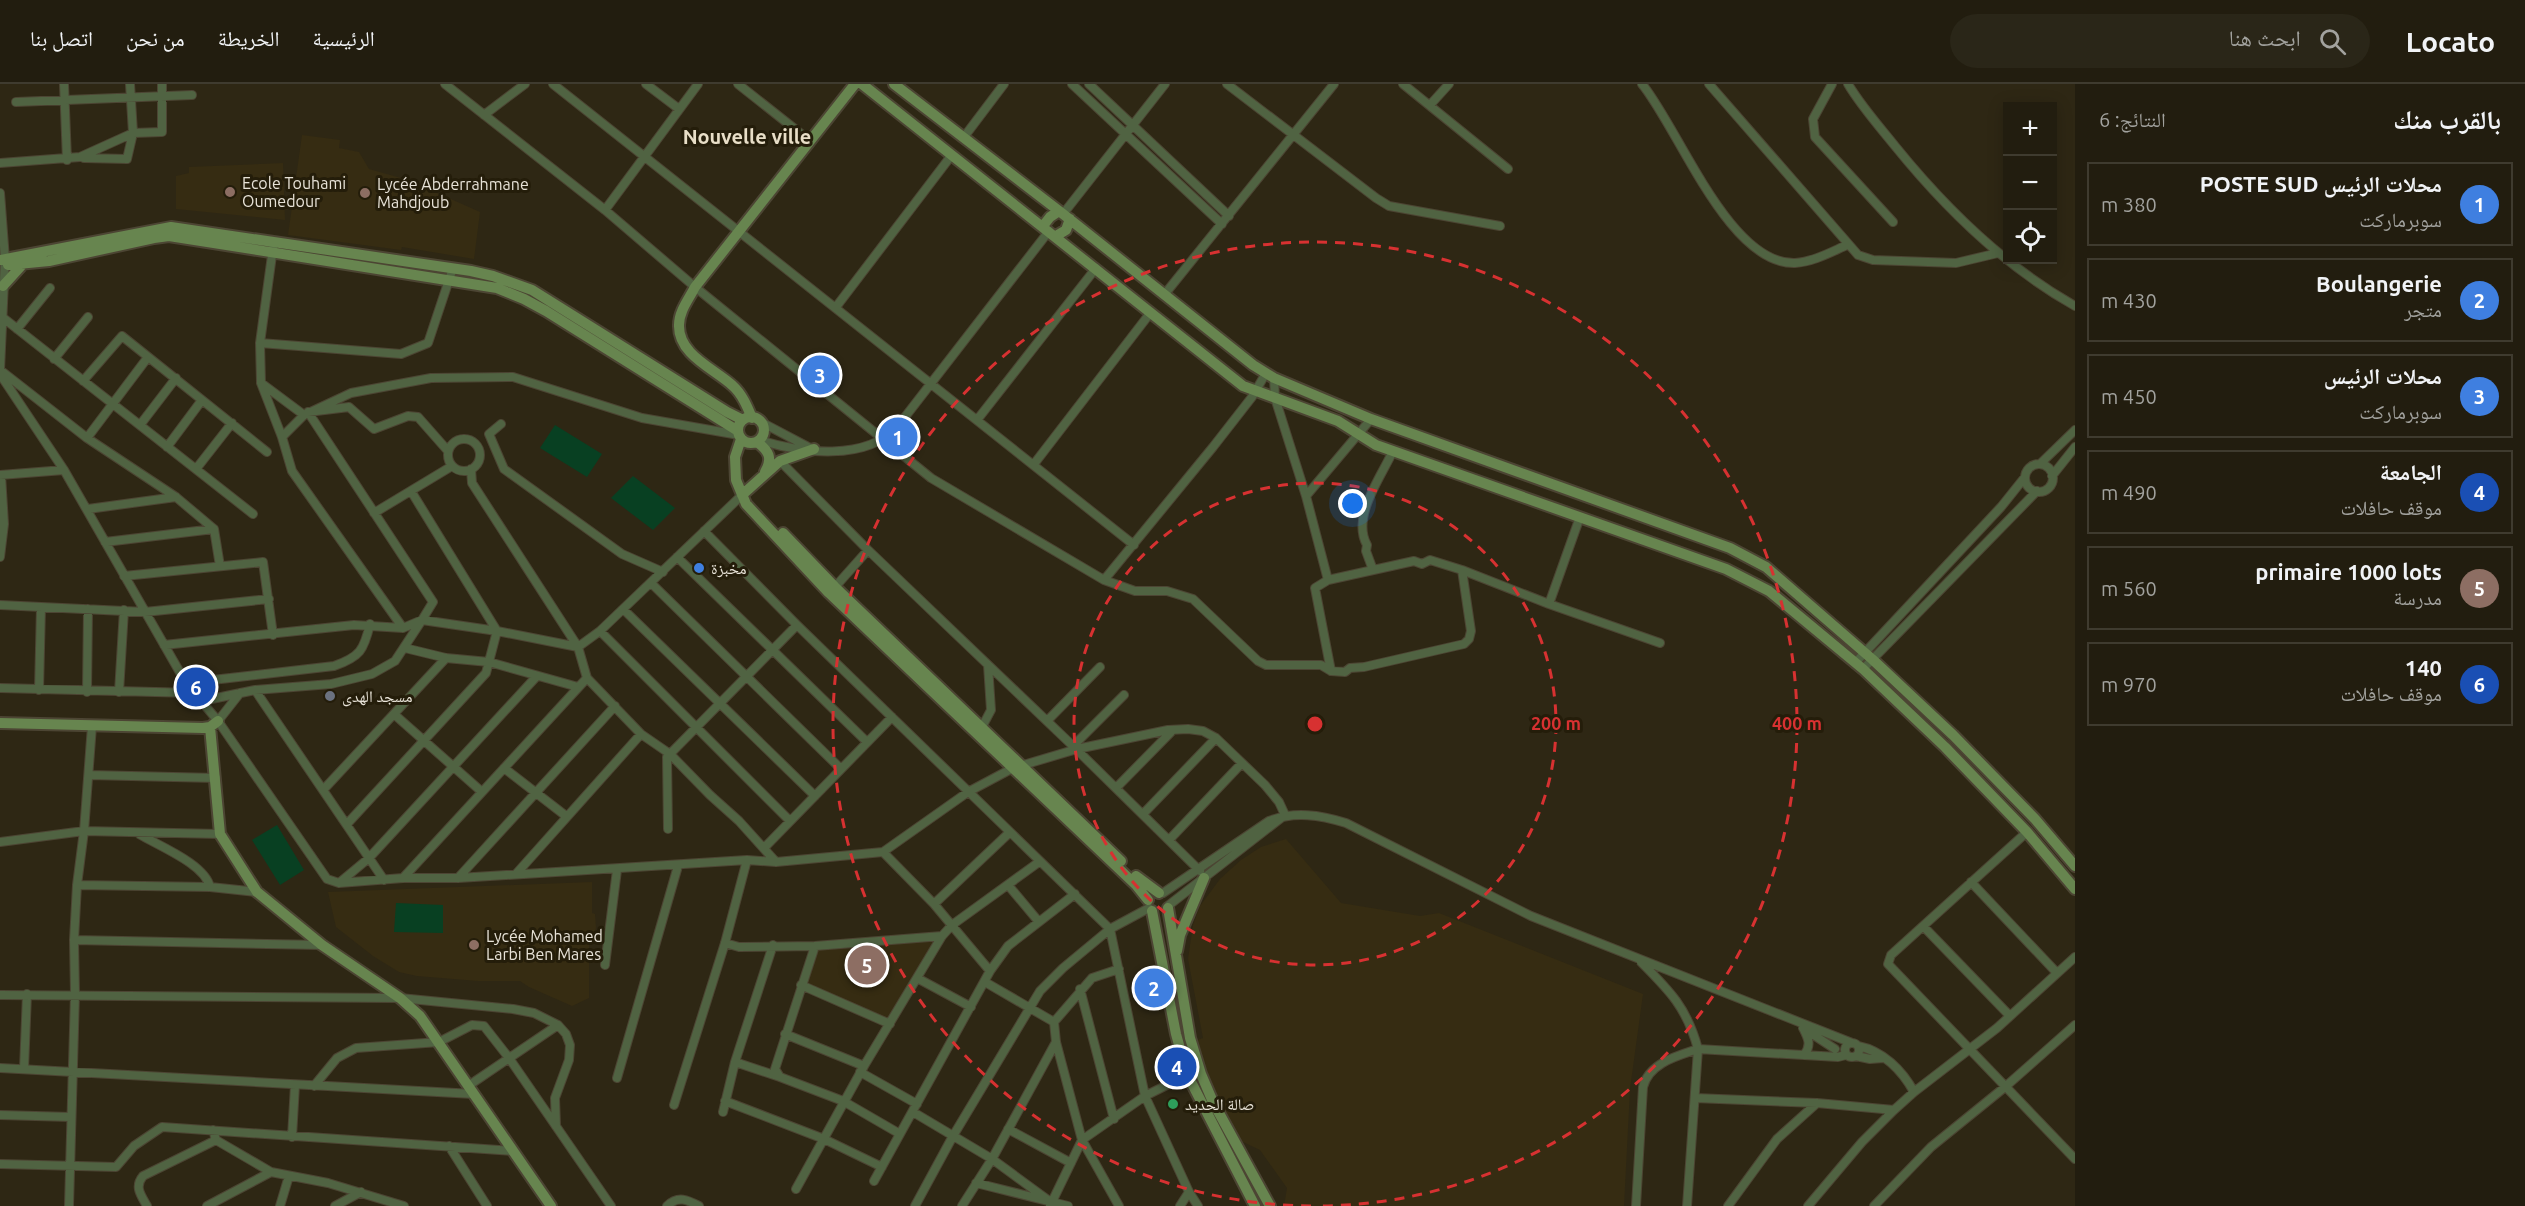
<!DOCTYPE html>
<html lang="ar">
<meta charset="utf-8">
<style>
body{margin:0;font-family:Ubuntu,"Noto Naskh Arabic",sans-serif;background:#2a2618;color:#f1f3f6;direction:rtl}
.controls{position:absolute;right:18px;top:18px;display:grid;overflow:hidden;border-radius:0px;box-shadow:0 3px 15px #0003}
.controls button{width:54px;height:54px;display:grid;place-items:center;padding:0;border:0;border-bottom:2px solid #3f3b2f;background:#221d0f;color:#f1f3f6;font:30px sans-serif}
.you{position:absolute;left:1353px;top:420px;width:21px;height:21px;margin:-15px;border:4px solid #fff;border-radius:50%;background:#1a73e8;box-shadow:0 0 0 9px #1a73e833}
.badge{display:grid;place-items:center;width:39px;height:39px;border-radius:50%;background:#3dd77d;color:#fff;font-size:20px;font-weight:700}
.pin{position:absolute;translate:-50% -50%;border:3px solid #fff;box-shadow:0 2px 6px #0006}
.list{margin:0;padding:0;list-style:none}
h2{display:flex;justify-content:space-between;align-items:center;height:78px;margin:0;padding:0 24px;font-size:26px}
h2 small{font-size:20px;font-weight:400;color:#a2a29e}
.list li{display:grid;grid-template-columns:39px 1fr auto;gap:18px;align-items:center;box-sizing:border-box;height:84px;margin:0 12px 12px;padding:0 12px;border:2px solid #3f3b2f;border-radius:0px}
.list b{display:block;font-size:22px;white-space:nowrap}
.list p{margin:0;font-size:20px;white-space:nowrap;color:#a2a29e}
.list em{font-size:20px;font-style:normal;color:#a2a29e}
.icon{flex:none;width:33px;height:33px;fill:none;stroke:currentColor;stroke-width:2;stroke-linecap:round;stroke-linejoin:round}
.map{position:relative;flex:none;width:2075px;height:1122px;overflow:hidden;direction:ltr}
header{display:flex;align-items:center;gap:36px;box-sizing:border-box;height:84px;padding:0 30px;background:#221d0f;border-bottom:2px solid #3f3b2f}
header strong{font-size:28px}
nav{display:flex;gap:33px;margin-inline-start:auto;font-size:21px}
.search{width:420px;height:54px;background:#2a2618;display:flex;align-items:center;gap:15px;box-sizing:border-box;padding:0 21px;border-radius:33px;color:#a2a29e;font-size:22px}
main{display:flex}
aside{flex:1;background:#221d0f}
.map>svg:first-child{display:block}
.built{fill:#362c12}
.green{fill:#084022}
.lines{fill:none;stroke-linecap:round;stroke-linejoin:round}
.street-casing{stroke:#4c4533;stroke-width:10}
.secondary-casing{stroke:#4c4533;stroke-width:14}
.street{stroke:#506342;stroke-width:8}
.secondary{stroke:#67854f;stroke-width:10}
.ring{fill:none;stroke:#d73131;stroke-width:3;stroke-dasharray:10 8}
.education-dot{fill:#8d6e63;stroke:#241d0a;stroke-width:2}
.shop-dot{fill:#3f7fe0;stroke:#241d0a;stroke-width:2}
.worship-dot{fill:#6b7280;stroke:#241d0a;stroke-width:2}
.leisure-dot{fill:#2e9e5b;stroke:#241d0a;stroke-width:2}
.labels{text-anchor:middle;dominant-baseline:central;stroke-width:6;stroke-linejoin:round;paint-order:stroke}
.poi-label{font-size:16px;fill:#e7e2d7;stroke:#241d0a;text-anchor:start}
.quarter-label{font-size:20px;font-weight:bold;fill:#e8dec7;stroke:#241d0a}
.centre{fill:#d73131;stroke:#241d0a;stroke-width:3}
.ring-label{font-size:18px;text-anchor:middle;font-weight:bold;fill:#d73131;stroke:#241d0a;stroke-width:6;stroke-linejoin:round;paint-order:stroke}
</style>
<header>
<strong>Locato</strong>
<div class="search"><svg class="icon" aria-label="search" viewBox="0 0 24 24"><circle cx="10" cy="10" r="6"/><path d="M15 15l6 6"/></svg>ابحث هنا</div>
<nav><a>الرئيسية</a><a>الخريطة</a><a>من نحن</a><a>اتصل بنا</a></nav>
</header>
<main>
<aside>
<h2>بالقرب منك<small>النتائج: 6</small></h2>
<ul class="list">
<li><span class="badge" style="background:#3f7fe0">1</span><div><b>محلات الرئيس POSTE SUD</b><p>سوبرماركت</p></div><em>380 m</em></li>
<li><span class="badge" style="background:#3f7fe0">2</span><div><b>Boulangerie</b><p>متجر</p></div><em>430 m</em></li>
<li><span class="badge" style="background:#3f7fe0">3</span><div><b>محلات الرئيس</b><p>سوبرماركت</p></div><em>450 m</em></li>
<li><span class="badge" style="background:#1a4fb4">4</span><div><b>الجامعة</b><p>موقف حافلات</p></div><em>490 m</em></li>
<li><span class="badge" style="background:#8d6e63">5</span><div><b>primaire 1000 lots</b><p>مدرسة</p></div><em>560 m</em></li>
<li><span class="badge" style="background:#1a4fb4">6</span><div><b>140</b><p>موقف حافلات</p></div><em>970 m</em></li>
</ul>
</aside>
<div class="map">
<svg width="2075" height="1122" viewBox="0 0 2075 1122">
<rect width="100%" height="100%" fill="#2e2714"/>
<path class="built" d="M302 51 340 56 339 64 359 68 369 85 408 96 480 128 474 175 402 163 401 166 288 151Z
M283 79 285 136 176 125V92L189 89V83Z
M1286 755 1341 819 1420 832 1439 829 1643 910 1630 1005 1624 1122H1284L1287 1104 1260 1066 1241 1057 1207 995 1195 957 1203 954 1188 875 1193 841 1200 822 1220 795 1241 776 1261 763Z
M592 798V829L595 830 596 844 595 849H589V914L572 922 529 903 520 897H478L417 892 399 888 373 872 336 843 328 808Z
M942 852 890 940 801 901 815 862Z"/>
<path class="green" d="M555 341 602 370 587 393 540 364Z
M633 392 675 424 653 446 611 414Z
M277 741 304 786 280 801 252 756Z
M396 819 443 821V849L394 848Z"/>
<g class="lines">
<g class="street-casing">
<path id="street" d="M64 0 67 76
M445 0 605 126 695 203 931 394 1104 496 1135 507H1167L1193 515 1258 577 1266 581H1321L1331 587 1345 588 1350 584 1364 583 1464 560 1469 555 1471 547 1462 486
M553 0 1134 461
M646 0 679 25
M738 0 810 57
M1072 0 1222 140
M1089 0 1229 132
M1227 0 1376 114 1389 122 1500 142
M1403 0 1508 85
M1642 0C1679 45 1729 181 1795 179 1813 178 1831 168 1847 161
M1709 0 1858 171 1873 176 1956 179 1998 169
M1832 0 1813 35 1815 53 1893 138
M1848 0C1861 22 1879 42 1895 62 1946 125 2004 182 2075 222
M16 18 192 11
M1430 21 1449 0
M484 31 525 0
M964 53 1004 0
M84 74 127 75 133 49 130 0
M0 79 80 73 133 49 162 48V0
M0 109 5 175 0 286 2 293 64 386 186 599 218 637 327 795 339 799 403 794H458L747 776 776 778 883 768 968 708 1013 684 1077 665 1168 646 1188 645 1203 647 1216 654 1265 701 1279 718 1285 731
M605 126 698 0
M1063 130 1165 0
M273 164 260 259 261 299 304 331
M1164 211 1334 0
M836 223 951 72
M2 233 253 430
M17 245 50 204
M260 259 401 270 428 259 453 184
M54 275 88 233
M0 286 87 354 176 413 214 445 220 482
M1274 294 1275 314 1306 412 1328 496 1315 504 1331 587
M83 297 122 252 267 368
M261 299 282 353 292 387 403 544
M977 336 1096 184
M759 337 812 365
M501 340 489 350 504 385 622 470 663 488
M140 341 176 294
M282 353 304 331 351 309 431 294 513 293 642 334 739 351
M87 354 148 273
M448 371a16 16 0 1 1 32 0a16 16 0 1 1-32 0Z
M759 356C801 369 866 378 898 342L1049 147
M167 363 202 316
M780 377 868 466 1073 662 1200 787
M1034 380 1151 228
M2040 380 2075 346
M2025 394a14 14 0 1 1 28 0a14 14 0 1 1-28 0Z
M196 385 232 339
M471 385 472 399 578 563 587 594 641 650 670 670 710 711 739 737 776 778
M0 391 64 386
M2052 392 2075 363
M1306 412 1371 335
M88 425 176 413
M374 429 452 382
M704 447 797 541 1110 845 1145 1012 1189 1108 1198 1122
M105 458 214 445
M0 473 4 440 1 391
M677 473 867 658
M1373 486 1366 467 1367 461C1351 433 1381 393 1393 367
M124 492 263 478 273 551
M1104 496 1213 363 1252 313 1266 289
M1328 496 1414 477 1422 480 1430 476 1462 486 1549 520 1660 559
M651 499 841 685
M835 503 868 466
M1549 520 1580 433
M0 521 145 528 269 515
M623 525 815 712
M600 547 790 737
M164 561 354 541 403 544 422 536 433 518 308 328 349 323 374 345 408 332 418 333 448 367
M405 564 446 574 489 578 578 603
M1856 578 2001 423 2025 393
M1863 585 2037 407
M186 599 334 582C360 573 364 566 370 540
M0 604 194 609
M39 606 41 523
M255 606 384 796
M87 608 88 525
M119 608 124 526
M202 617 255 606 331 600 372 590 395 577 422 536 497 547 578 563 600 547 742 411
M395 631 482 708
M218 637 240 609
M1047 637 1100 583
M982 643 991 626 988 581
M1073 662 1124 611
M504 684 566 732
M89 691 216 694
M1116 704 1173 646
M324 705 446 574
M1143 730 1216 654
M347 740 486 589 497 547 411 407
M668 745 667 673 797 541
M2027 748 1891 871 1888 880 2075 1075
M139 750C159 762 205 780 210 803
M1169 756 1242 679
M0 758 84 747 220 750
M764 764 892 633
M883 768 934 820 990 887
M516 790 641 650
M403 794 587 594
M458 794 615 622
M1971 798 2057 889
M339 799 369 774 536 593
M77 801 210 803 257 808
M1008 801 1039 838
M1163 809 1269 737C1295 727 1320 731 1346 739L1531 832 1852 959
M934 820 1009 749
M1169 821 1281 734
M1923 842 2010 932
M74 856 321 861
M725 859 739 863 815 862 942 852
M815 862 775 985 780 993 843 1017 900 1050
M1641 878C1670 907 1687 924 1698 965L1687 1122
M605 881 617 786
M1119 885 1092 894 1054 938 1056 958 1082 1056 1119 1122
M917 894 971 923
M985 898 1054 938
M801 901 890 940
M1080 905 1114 1035
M0 911 400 914 513 925 534 929 558 941 566 950 570 961 569 976 555 1014 556 1042
M1803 944 1835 965
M1803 944C1808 954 1812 961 1804 971
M785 950 864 982
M1845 966a7 7 0 1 1 14 0a7 7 0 1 1-14 0Z
M1858 962C1883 967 1902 986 1914 1008
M1856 972 1870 975 1883 974
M735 978 773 861
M0 984 474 1010
M24 985 27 910
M860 988 917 1020
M617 994 678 782
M314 1002 337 974 356 964 439 958 472 941 484 942 509 974 611 1122
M468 1002 558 941
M1695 1014 1817 1019 1894 1026
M725 1017 824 1055 882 1083
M674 1021 725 859 747 776
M723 1028 735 978 780 993
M913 1028 992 1075 1052 1119
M0 1031 71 1033
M1008 1045 1071 1079
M213 1046 216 1056 271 1088 328 1099 404 1122
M292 1053 295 1001
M449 1062 487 1122
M0 1080 116 1083 134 1062 162 1043 513 1067
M874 1097 990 887 1008 862 1075 810
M976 1099 1068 1122
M796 1105 864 982 942 852 952 841 1039 778
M69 1122 75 910 74 856 77 801 84 747 92 642
M147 1122C141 1111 134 1103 143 1092L216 1056
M207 1122 271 1088
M280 1122 289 1092
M335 1122 361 1108
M667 1122C678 1111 688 1116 699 1122
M915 1122 953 1052 1040 907 1063 884 1110 845 1149 824
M962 1122 992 1075 1056 958
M1050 1122 1082 1056 1145 1012 1199 985
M1180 1122 1189 1108
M1636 1122 1643 1003C1649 979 1677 972 1698 965L1838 973 1846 971
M1728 1122 1777 1055 1817 1019
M1808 1122 1862 1058 1894 1026 1914 1008 1997 944 2075 873
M1874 1122 1931 1063 2005 1003 2075 941"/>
</g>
<g class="secondary-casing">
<path id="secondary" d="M862 0 1243 302 1338 337 1376 361 1726 485 1769 507 1863 585 1945 663 2027 748 2075 805
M894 0 1063 130 1253 281 1274 294 1371 335 1730 464 1766 483 1872 575 1953 651 2035 735 2075 782
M1043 142 1050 133 1059 127
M1056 152 1066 146 1070 135
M0 176 171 143 471 187 493 192 532 206 727 328 743 336
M8 181 49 177 154 154 169 152 497 204 524 215 546 227 738 347
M3 202 23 180
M738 346a13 13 0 1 1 26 0a13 13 0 1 1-26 0Z
M752 334C747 322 742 310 733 302 715 285 678 271 679 241 679 227 689 215 695 203L855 0
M741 355 735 373 736 396 746 420 829 509 1136 801 1148 816
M757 358C769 367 773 374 765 388
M742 411 780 377 814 365
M783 449 835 503 1121 777
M0 639 203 644 210 643 218 637
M210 643 220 750 257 808 322 861 400 914 420 932 551 1122
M1136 792 1159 809
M1168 824 1190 954 1201 990 1213 1018 1270 1122
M1152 827 1176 950 1187 990 1255 1122
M1177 867 1180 851 1204 794"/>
</g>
<use href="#street" class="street"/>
<use href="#secondary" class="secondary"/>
</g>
<g class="ring">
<circle cx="1315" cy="640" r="241"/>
<path d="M1311 1122A482 482 0 1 1 1319 1122"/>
</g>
<g class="education-dot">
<circle cx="230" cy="108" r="6"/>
<circle cx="365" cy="109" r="6"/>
<circle cx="474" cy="861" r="6"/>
</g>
<circle class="shop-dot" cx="699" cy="484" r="6"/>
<circle class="worship-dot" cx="330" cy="612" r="6"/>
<circle class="leisure-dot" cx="1173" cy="1020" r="6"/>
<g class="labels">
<g class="poi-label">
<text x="242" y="99">Ecole Touhami<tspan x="242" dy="18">Oumedour</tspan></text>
<text x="377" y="100">Lycée Abderrahmane<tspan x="377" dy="18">Mahdjoub</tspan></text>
<text x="711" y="484">مخبزة</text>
<text x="342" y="612">مسجد الهدى</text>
<text x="486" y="852">Lycée Mohamed<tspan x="486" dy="18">Larbi Ben Mares</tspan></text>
<text x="1185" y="1020">صالة الحديد</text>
</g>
<g class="quarter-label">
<text x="747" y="52">Nouvelle ville</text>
</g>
</g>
<circle cx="1315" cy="640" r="9" class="centre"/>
<g class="ring-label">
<text x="1556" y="646">200 m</text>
<text x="1797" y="646">400 m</text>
</g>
</svg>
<div class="controls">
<button>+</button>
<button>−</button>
<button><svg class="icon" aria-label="locate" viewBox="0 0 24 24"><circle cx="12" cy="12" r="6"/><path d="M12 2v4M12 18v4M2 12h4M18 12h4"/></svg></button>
</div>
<div class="you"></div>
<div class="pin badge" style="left:898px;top:353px;background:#3f7fe0">1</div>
<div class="pin badge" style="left:1154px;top:904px;background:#3f7fe0">2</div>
<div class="pin badge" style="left:820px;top:291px;background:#3f7fe0">3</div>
<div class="pin badge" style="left:1177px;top:983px;background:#1a4fb4">4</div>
<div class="pin badge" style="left:867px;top:881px;background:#8d6e63">5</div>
<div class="pin badge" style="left:196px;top:603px;background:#1a4fb4">6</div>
</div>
</main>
